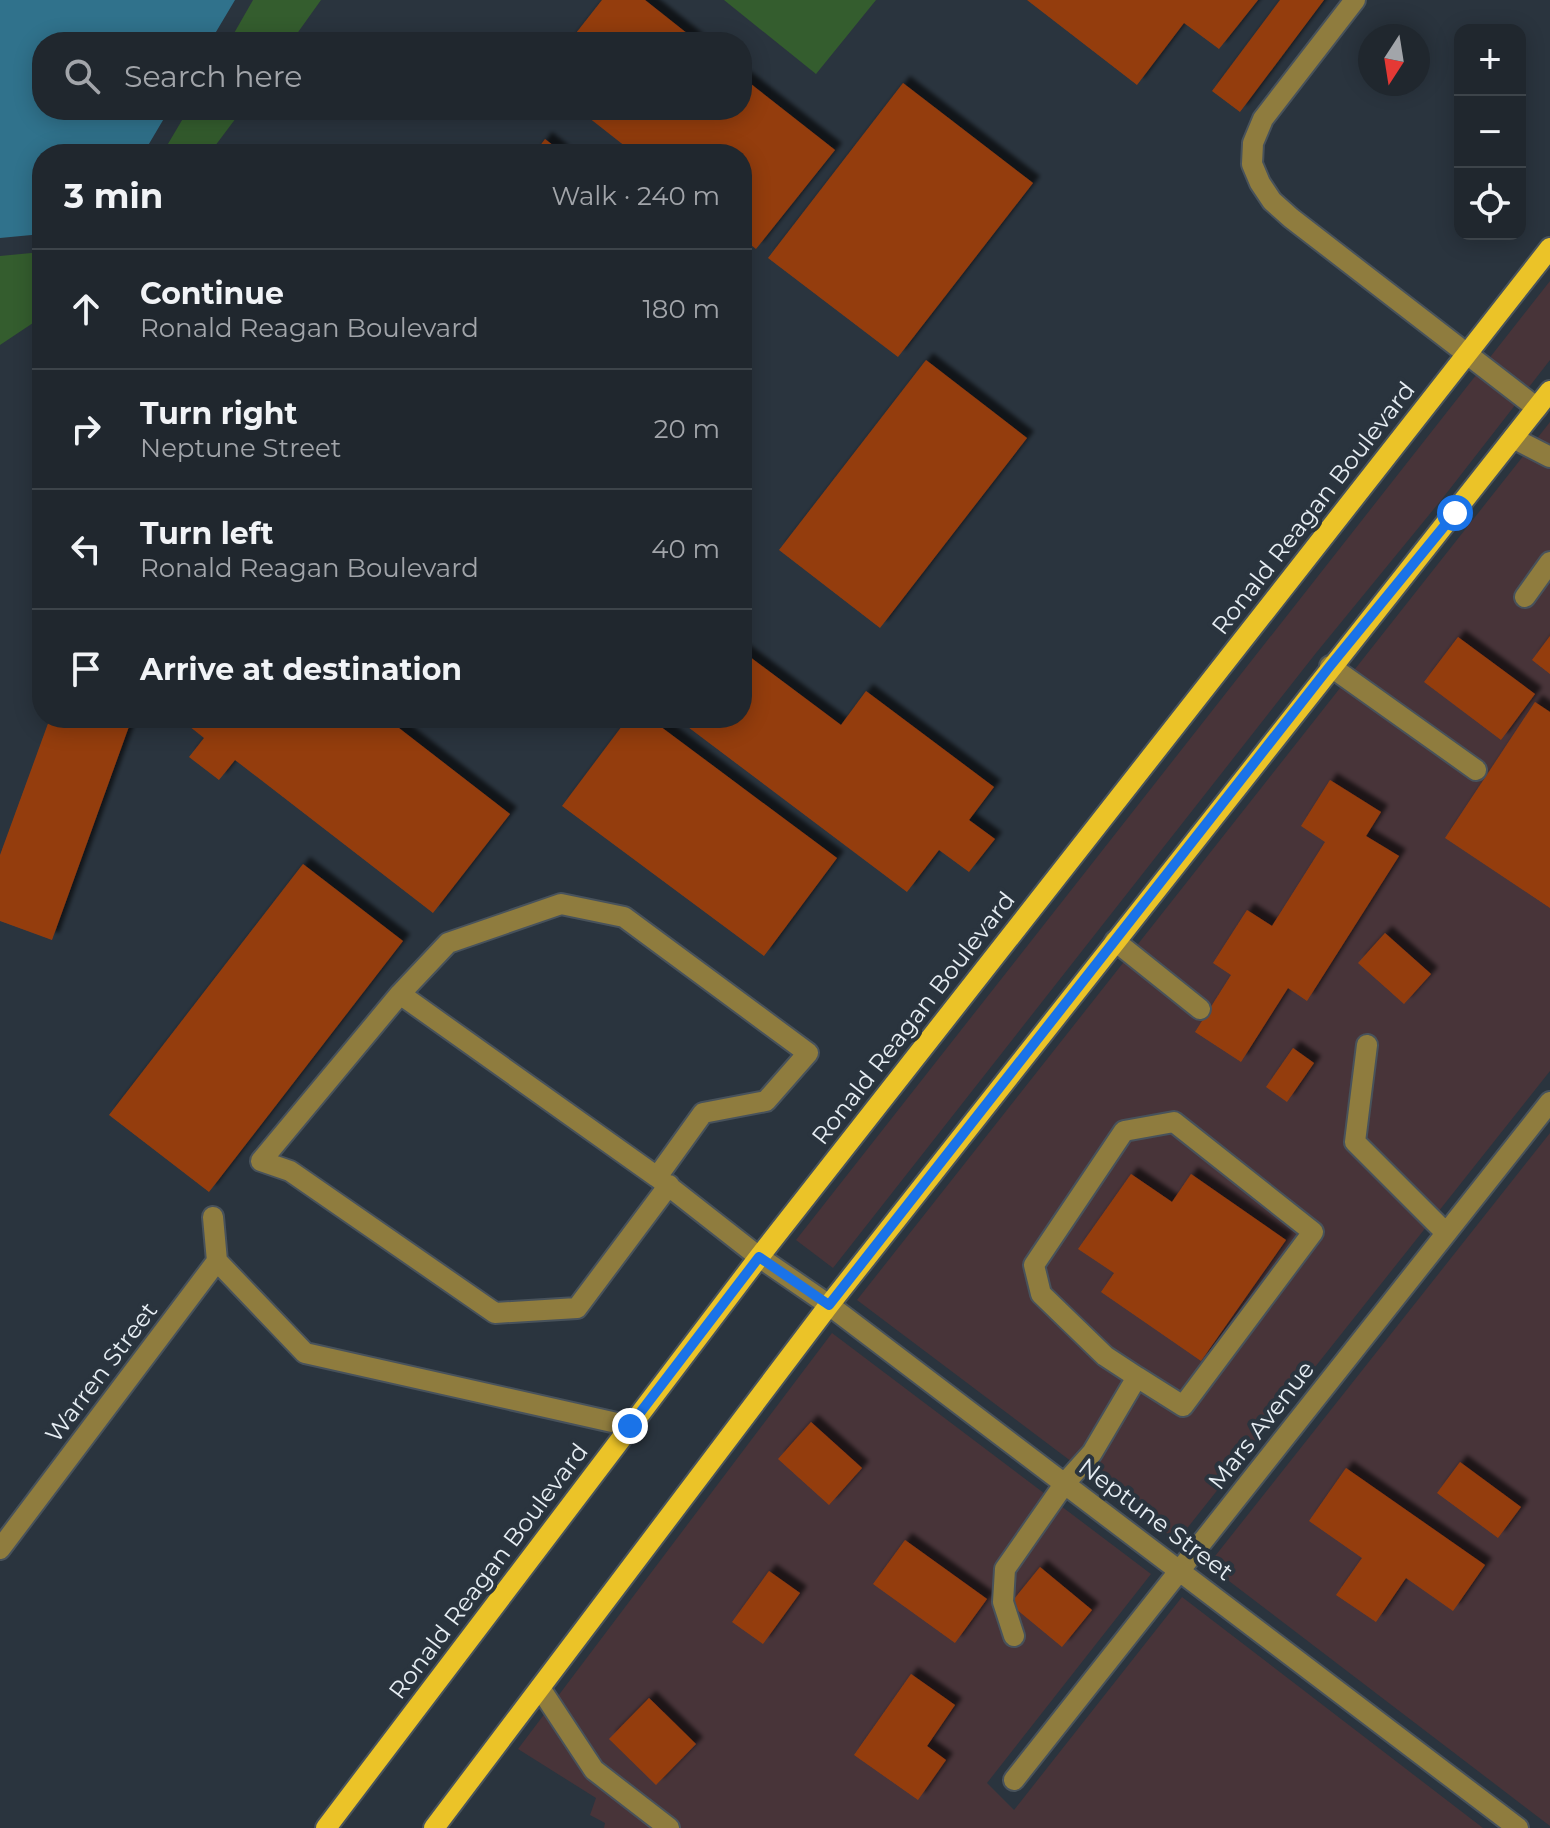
<!DOCTYPE html>
<meta charset="utf-8">
<style>
body{margin:0;font-family:Montserrat,sans-serif;background:#282f36;color:#f1f3f6}
.controls{position:absolute;right:24px;top:24px;display:grid;overflow:hidden;border-radius:16px;box-shadow:0 4px 20px #0003}
.controls button{width:72px;height:72px;display:grid;place-items:center;padding:0;border:0;border-bottom:2px solid #3d444a;background:#20272e;color:#f1f3f6;font:40px sans-serif}
.compass{position:absolute;left:1358px;top:24px;width:72px;height:72px;border-radius:50%;background:#20272e;box-shadow:0 4px 20px #0003;rotate:192deg}
.stop{position:absolute;width:24px;height:24px;margin:-18px;border:6px solid #1a73e8;border-radius:50%;background:#fff}
.stop.end{background:#1a73e8;border-color:#fff;box-shadow:0 2px 8px #0008}
.list{margin:0;padding:0;list-style:none}
h2{display:flex;justify-content:space-between;align-items:center;height:104px;margin:0;padding:0 32px;font-size:34px}
h2 small{font-size:26px;font-weight:400;color:#a2a5aa}
.list li{display:grid;grid-template-columns:52px 1fr auto;gap:24px;align-items:center;box-sizing:border-box;height:120px;padding:0 32px;border-top:2px solid #3d444a}
.list b{display:block;font-size:30px;white-space:nowrap}
.list p{margin:0;font-size:26px;white-space:nowrap;color:#a2a5aa}
.list em{font-size:26px;font-style:normal;color:#a2a5aa}
.icon{flex:none;width:44px;height:44px;fill:none;stroke:currentColor;stroke-width:2;stroke-linecap:round;stroke-linejoin:round}
.map{position:relative;flex:none;width:1550px;height:1828px;overflow:hidden}
.search{position:absolute;background:#20272e;box-shadow:0 4px 20px #0003;left:32px;top:32px;width:720px;height:88px;display:flex;align-items:center;gap:20px;box-sizing:border-box;padding:0 28px;border-radius:32px;color:#a2a5aa;font-size:30px}
.panel{position:absolute;background:#20272e;box-shadow:0 4px 20px #0003;left:32px;top:144px;width:720px;height:584px;border-radius:32px}
.map>svg:first-child{display:block}
.commercial{fill:#483439}
.green{fill:#345d2e}
.water{fill:#30728c}
.building{fill:#943d10;filter:url(#shadow)}
.lines{fill:none;stroke-linecap:round;stroke-linejoin:round}
.minor-casing{stroke:#48525b;stroke-width:24}
.major-casing{stroke:#48525b;stroke-width:24}
.minor{stroke:#8f7c3e;stroke-width:20}
.major{stroke:#ebc328;stroke-width:20}
.route{stroke:#1a73e8;stroke-width:10}
.labels{text-anchor:middle;dominant-baseline:central;stroke-width:8;stroke-linejoin:round;paint-order:stroke}
.street-label{font-size:24px;fill:#e6edf3;stroke:#2a343e}
</style>
<div class="map">
<svg width="1550" height="1828" viewBox="0 0 1550 1828">
<defs>
<filter id="shadow"><feDropShadow dx="7" dy="-7" stdDeviation="2" flood-color="#0009"/></filter>
</defs>
<rect width="100%" height="100%" fill="#2a343e"/>
<path class="commercial" d="M1550 281V360L1442 499 1316 653 833 1268 796 1240Z
M1550 422V1071L1177 1541 857 1300Z
M1550 1133V1826L1208 1565Z
M832 1333 1151 1574 987 1783 1014 1810 1182 1597 1483 1828H604L605 1823 590 1815 596 1798 518 1749Z"/>
<path class="green" d="M253 0H321L291 42H229Z
M724 0H876L816 74Z
M188 110H242L209 154H162Z
M42 252V317L0 345V256Z"/>
<path class="water" d="M0 0H235L210 42H42V110H169L143 154H42V234L0 238Z"/>
<path class="building" d="M602 0H645L698 42H569Z
M1027 0H1258L1219 49 1184 23 1137 85Z
M1280 0H1324L1240 112 1212 91Z
M742 77 835 150 756 249 742 238V154H635L579 110H742Z
M903 83 1033 183 898 357 768 258Z
M545 139 564 154H534Z
M926 360 1027 438 880 628 779 550Z
M1550 636V674L1532 660Z
M1458 637 1535 694 1501 740 1424 682Z
M742 651 841 725 866 691 994 787 969 820 995 839 969 872 939 850 907 892 676 718H742Z
M1535 702 1550 712V908L1445 838Z
M50 718H132L52 940 0 921V855Z
M179 718H386L510 814 433 913 235 760 219 780 189 757 204 738Z
M628 718H649L837 858 764 956 562 806Z
M1330 780 1381 812 1366 836 1399 856 1307 1001 1288 988 1241 1062 1195 1032 1231 975 1213 963 1247 910 1272 926 1325 842 1301 826Z
M303 864 403 941 209 1192 109 1115Z
M1385 933 1431 974 1404 1004 1358 963Z
M1293 1048 1314 1063 1287 1102 1266 1087Z
M1131 1174 1172 1202 1191 1174 1286 1240 1201 1361 1101 1292 1114 1273 1078 1249Z
M811 1422 862 1468 829 1505 778 1459Z
M1460 1462 1521 1507 1498 1538 1437 1493Z
M1346 1468 1485 1565 1453 1611 1406 1578 1376 1622 1336 1595 1362 1558 1309 1521Z
M905 1540 987 1599 955 1643 873 1584Z
M1040 1567 1092 1610 1062 1647 1010 1604Z
M769 1571 800 1593 763 1644 732 1622Z
M911 1674 955 1705 927 1746 946 1760 918 1800 854 1755Z
M649 1698 696 1744 656 1785 609 1739Z"/>
<g class="lines">
<g class="minor-casing">
<path id="minor" d="M1355 0 1263 119 1253 143 1252 164 1260 183 1272 201 1291 218 1537 408
M1513 438 1550 457
M1525 597 1550 562
M1330 666 1476 770
M1115 941 1200 1009
M400 994 261 1161 290 1171 495 1313 577 1308 669 1185
M1367 1045 1355 1142 1446 1233
M657 1177 703 1113 766 1101 808 1053 624 917 561 904 448 943 400 994 657 1177 759 1257 829 1305 1518 1828
M217 1261 305 1353 630 1426
M0 1549 217 1261 213 1217
M1014 1636 1003 1602 1005 1569 1065 1483 1092 1453 1137 1377 1105 1356 1041 1294 1034 1265 1124 1131 1174 1122 1313 1232 1183 1406 1137 1377
M540 1688 594 1770 669 1828
M1014 1780 1550 1102"/>
</g>
<g class="major-casing">
<path id="major" d="M326 1828 759 1257 1550 248
M434 1828 829 1305 1550 391"/>
</g>
<use href="#minor" class="minor"/>
<use href="#major" class="major"/>
</g>
<g class="lines">
<path class="route" d="M630 1426 759 1257 829 1305 1330 666 1455 513"/>
</g>
<g class="labels">
<g class="street-label">
<text transform="translate(1313 508) rotate(-52)">Ronald Reagan Boulevard</text>
<text transform="translate(913 1018) rotate(-52)">Ronald Reagan Boulevard</text>
<text transform="translate(101 1372) rotate(-53)">Warren Street</text>
<text transform="translate(1261 1425) rotate(-52)">Mars Avenue</text>
<text transform="translate(1156 1519) rotate(37)">Neptune Street</text>
<text transform="translate(488 1571) rotate(-53)">Ronald Reagan Boulevard</text>
</g>
</g>
</svg>
<div class="controls">
<button>+</button>
<button>−</button>
<button><svg class="icon" aria-label="locate" viewBox="0 0 24 24"><circle cx="12" cy="12" r="6"/><path d="M12 2v4M12 18v4M2 12h4M18 12h4"/></svg></button>
</div>
<svg class="compass" viewBox="-18 -18 36 36"><path d="M0-13l5 13h-10z" fill="#e53935"/><path d="M0 13l5-13h-10z" fill="#a2a5aa"/></svg>
<div class="stop" style="left:1455px;top:513px"></div>
<div class="stop end" style="left:630px;top:1426px"></div>
<div class="search"><svg class="icon" aria-label="search" viewBox="0 0 24 24"><circle cx="10" cy="10" r="6"/><path d="M15 15l6 6"/></svg>Search here</div>
<section class="panel">
<h2>3 min<small>Walk · 240 m</small></h2>
<ul class="list">
<li><svg class="icon" aria-label="ahead" viewBox="0 0 24 24"><path d="M12 20V5M6 11l6-6 6 6"/></svg><div><b>Continue</b><p>Ronald Reagan Boulevard</p></div><em>180 m</em></li>
<li><svg class="icon" aria-label="right" viewBox="0 0 24 24"><path d="M7 20v-9h11M14 6l5 5-5 5"/></svg><div><b>Turn right</b><p>Neptune Street</p></div><em>20 m</em></li>
<li><svg class="icon" aria-label="left" viewBox="0 0 24 24"><path d="M17 20v-9H6M10 6l-5 5 5 5"/></svg><div><b>Turn left</b><p>Ronald Reagan Boulevard</p></div><em>40 m</em></li>
<li><svg class="icon" aria-label="arrive" viewBox="0 0 24 24"><path d="M6 21V4h12l-3 4 3 4H6"/></svg><div><b>Arrive at destination</b></div></li>
</ul>
</section>
</div>
